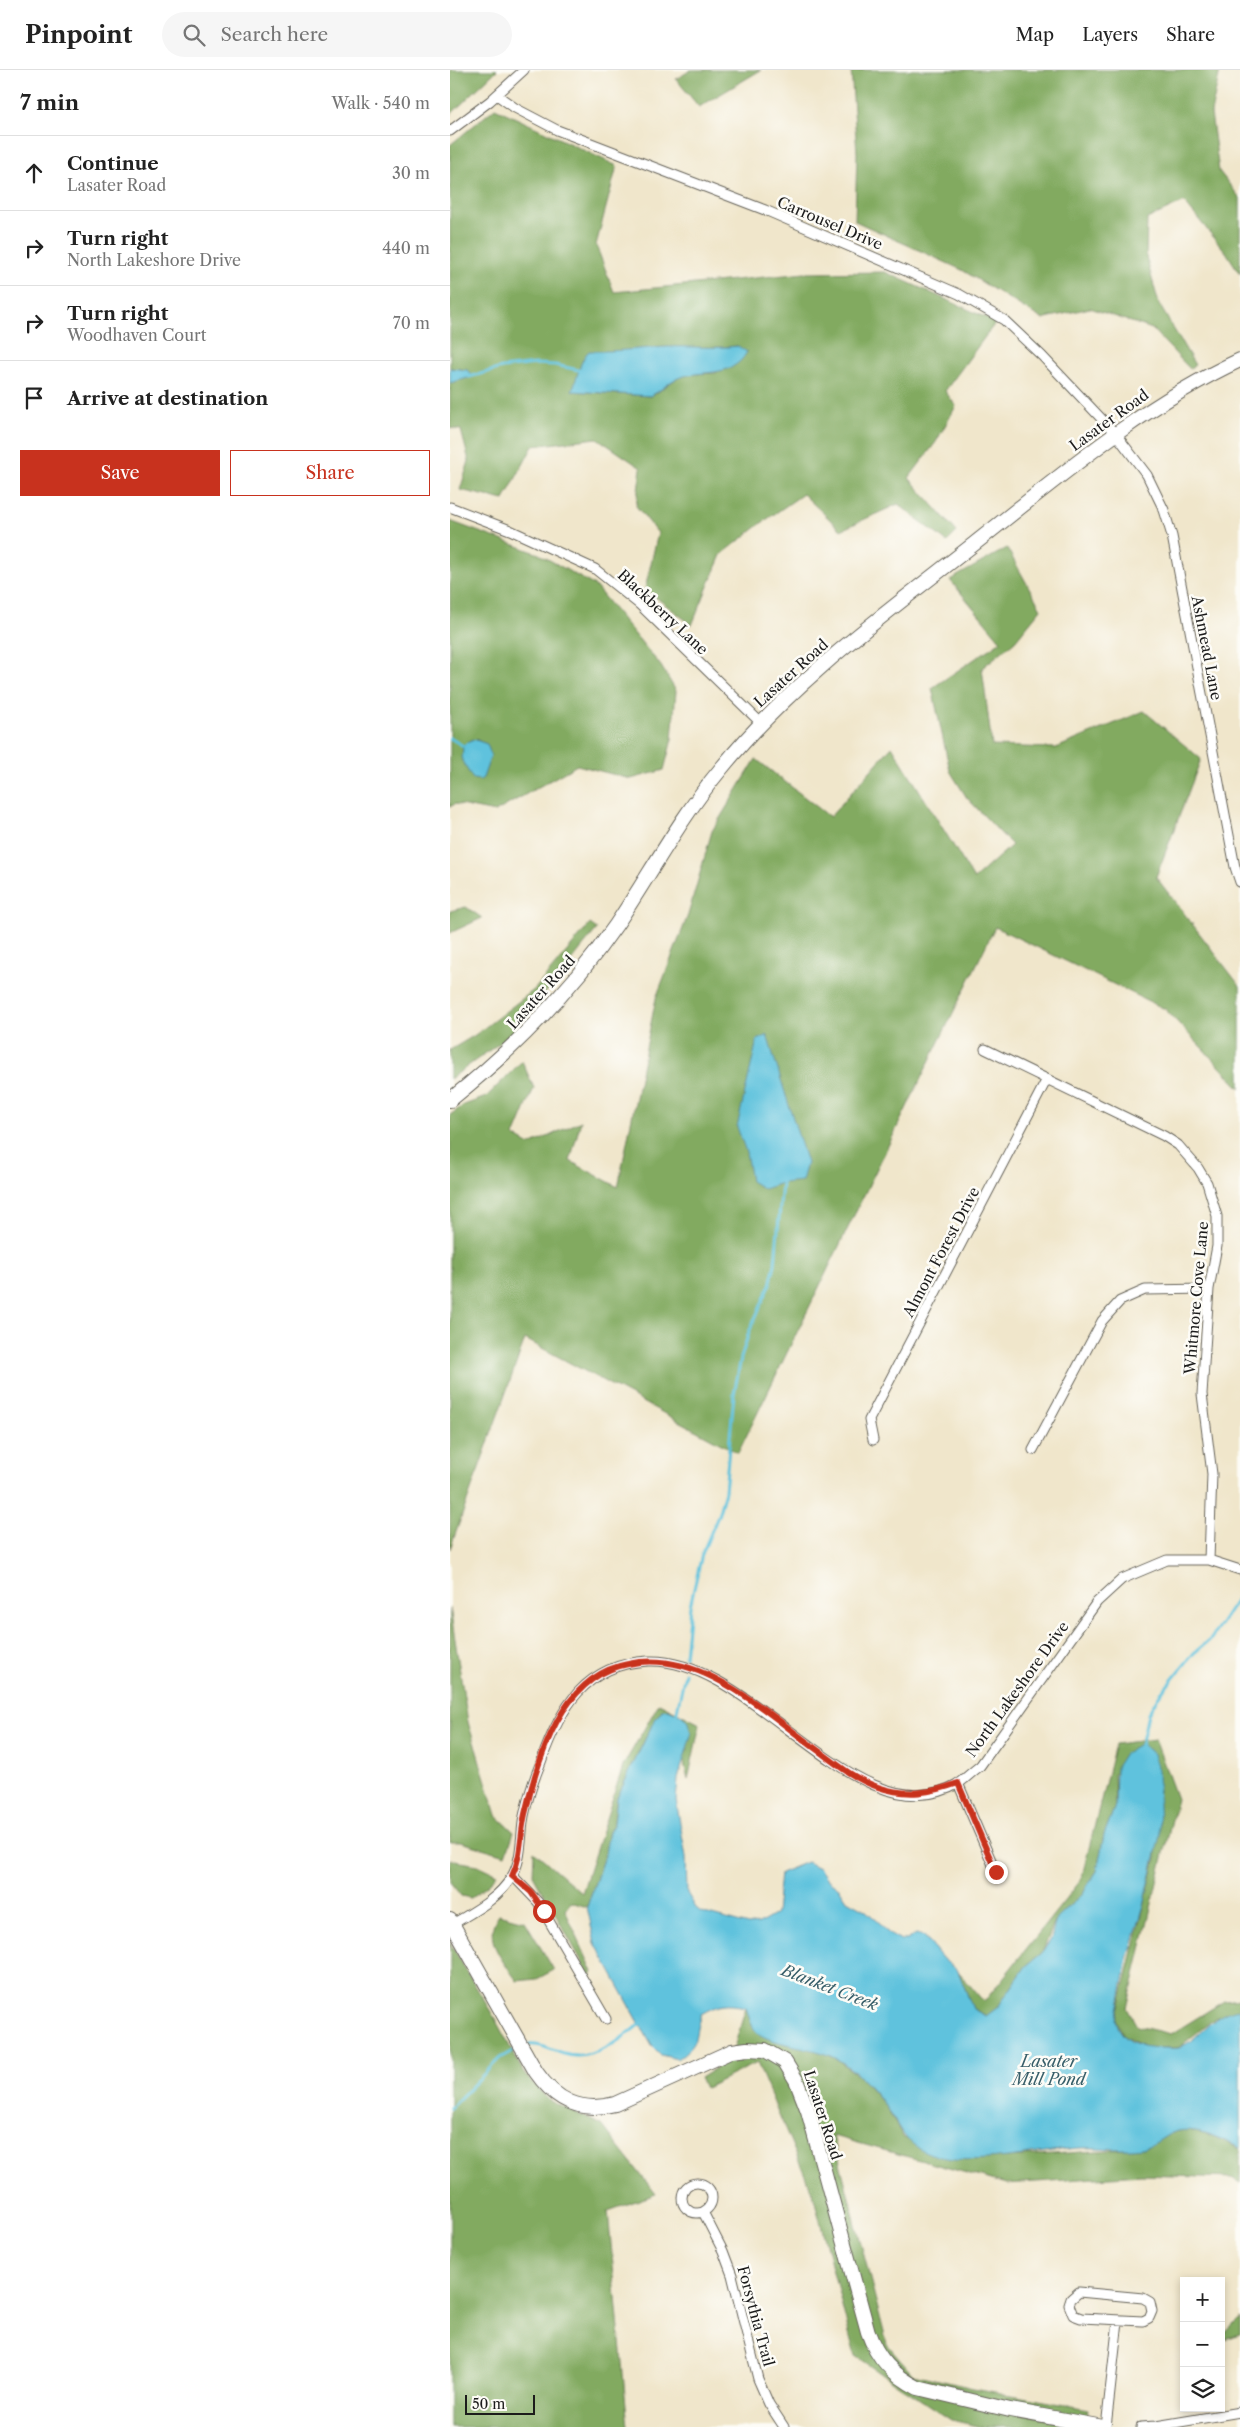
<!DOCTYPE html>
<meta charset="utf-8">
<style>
body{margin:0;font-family:"Libre Caslon Text",serif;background:#f6f6f6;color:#222}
.controls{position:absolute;right:15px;bottom:15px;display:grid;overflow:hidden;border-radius:0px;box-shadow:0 2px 8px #0003}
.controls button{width:45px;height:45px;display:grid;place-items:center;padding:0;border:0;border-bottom:1px solid #e0e0e0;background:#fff;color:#222;font:25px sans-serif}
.scale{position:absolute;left:15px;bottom:12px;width:70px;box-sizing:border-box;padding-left:5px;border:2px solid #1c1c1c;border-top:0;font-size:14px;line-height:18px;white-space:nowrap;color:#1c1c1c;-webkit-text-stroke:4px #fdfcf7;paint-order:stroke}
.stop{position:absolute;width:15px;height:15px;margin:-11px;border:4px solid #c8321e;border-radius:50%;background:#fff}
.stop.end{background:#c8321e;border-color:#fff;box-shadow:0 1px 5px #0008}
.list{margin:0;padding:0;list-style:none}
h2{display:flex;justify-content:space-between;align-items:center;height:65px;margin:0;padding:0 20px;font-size:21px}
h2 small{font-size:16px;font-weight:400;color:#767676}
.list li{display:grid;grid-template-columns:32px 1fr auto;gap:15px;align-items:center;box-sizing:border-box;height:75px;padding:0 20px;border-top:1px solid #e0e0e0}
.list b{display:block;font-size:19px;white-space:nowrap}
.list p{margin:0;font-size:16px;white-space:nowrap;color:#767676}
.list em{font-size:16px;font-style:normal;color:#767676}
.actions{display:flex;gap:10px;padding:15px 20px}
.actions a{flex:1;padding:11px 0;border:1px solid #c8321e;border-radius:0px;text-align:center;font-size:18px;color:#c8321e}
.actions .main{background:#c8321e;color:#fff}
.icon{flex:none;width:28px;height:28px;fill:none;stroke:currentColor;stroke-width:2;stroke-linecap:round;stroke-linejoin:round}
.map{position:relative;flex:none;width:790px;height:2357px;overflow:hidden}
header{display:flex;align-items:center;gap:30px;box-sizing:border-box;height:70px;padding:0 25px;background:#fff;border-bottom:1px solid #e0e0e0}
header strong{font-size:24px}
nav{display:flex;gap:28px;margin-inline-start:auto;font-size:18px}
.search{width:350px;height:45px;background:#f6f6f6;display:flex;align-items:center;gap:12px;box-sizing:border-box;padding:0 18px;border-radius:28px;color:#767676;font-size:19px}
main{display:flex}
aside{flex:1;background:#fff}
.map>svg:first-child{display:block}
.forest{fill:#82aa60;stroke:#4f633e;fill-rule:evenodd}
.water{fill:#5fc2dd;stroke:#3e6f7c}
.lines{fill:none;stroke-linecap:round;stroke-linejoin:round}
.stream{stroke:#5fc2dd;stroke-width:3}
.street-casing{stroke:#666359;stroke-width:11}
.secondary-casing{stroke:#666359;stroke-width:16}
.street{stroke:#fff;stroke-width:9}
.secondary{stroke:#fff;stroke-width:14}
.route{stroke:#c8321e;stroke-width:6}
.labels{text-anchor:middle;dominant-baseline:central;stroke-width:5;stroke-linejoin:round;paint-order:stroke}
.street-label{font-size:15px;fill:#1c1c1c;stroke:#fdfcf7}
.water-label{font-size:16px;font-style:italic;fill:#375e69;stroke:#fdfcf7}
</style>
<header>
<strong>Pinpoint</strong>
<div class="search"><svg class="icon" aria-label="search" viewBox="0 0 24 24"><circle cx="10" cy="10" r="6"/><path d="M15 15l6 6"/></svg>Search here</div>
<nav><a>Map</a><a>Layers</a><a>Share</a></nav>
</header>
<main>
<aside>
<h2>7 min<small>Walk · 540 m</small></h2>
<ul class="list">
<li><svg class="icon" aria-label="ahead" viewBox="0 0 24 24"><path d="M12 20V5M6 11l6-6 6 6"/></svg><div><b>Continue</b><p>Lasater Road</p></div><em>30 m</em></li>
<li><svg class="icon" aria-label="right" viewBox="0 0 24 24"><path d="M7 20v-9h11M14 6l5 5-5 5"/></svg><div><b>Turn right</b><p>North Lakeshore Drive</p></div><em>440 m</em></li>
<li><svg class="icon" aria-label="right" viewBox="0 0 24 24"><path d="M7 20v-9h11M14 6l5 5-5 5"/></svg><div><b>Turn right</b><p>Woodhaven Court</p></div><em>70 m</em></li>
<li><svg class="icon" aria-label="arrive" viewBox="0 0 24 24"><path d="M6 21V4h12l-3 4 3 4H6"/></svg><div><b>Arrive at destination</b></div></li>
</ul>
<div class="actions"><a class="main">Save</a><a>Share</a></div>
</aside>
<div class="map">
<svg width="790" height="2357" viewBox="0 0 790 2357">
<rect width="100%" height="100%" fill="#fdfcf7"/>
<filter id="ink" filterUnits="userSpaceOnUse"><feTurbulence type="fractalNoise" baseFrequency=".02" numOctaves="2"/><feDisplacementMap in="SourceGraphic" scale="10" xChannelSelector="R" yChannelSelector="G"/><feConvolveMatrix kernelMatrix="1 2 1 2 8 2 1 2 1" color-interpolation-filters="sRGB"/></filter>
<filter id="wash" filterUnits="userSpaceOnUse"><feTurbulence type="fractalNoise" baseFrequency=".0096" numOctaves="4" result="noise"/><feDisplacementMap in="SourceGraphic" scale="20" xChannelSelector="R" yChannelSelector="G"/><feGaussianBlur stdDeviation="1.12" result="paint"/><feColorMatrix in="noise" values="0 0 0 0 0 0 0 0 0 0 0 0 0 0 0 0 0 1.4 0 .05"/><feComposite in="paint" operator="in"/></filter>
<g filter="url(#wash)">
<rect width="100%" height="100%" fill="#f0e6cb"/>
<path class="forest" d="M0 0H47L0 45Z
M241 0H311L249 37 226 9Z
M401 0H770L761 43 769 101 790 128V204L776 182 734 132 697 149 696 187 709 234 745 295 740 299 702 259 640 238 592 249 512 200 405 151 407 83Z
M45 38 167 96 146 175 164 222 355 203 435 202 546 252 495 321 506 336 486 372 459 408 507 462 497 472 448 434 391 460 353 424 313 452 271 485 242 555 195 519 208 463 186 436 191 398 147 368 83 376 54 430 10 420 19 391 11 360 0 358V313H6L17 300 0 298V75ZM288 276 266 303C253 304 234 302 223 311 214 317 210 322 200 326L122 321 130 301C144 295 159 285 173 282 211 274 250 280 288 276Z
M0 451 89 484 145 516 211 596 226 621 222 669 214 700 181 709 127 695 45 742 5 734 0 737ZM26 669 39 677 12 684Z
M557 478 591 539 565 571 532 598 542 676 606 678 694 641 751 689 706 807 790 916V1018L715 939 545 857 288 1383 75 1269 0 1479V1045L14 1035 36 1027 72 991 84 1018 64 1066 80 1075 131 1051 120 1091 168 1117 206 928 238 845 262 761 306 689 380 747 442 676 524 809 562 775 517 728 500 701 482 618 551 571 500 510Z
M16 837 32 848 0 863V841Z
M140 854 147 859 62 964 0 1009V980L25 965 85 919Z
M0 1538 18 1652 46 1745 64 1762 56 1785 11 1772H0Z
M209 1633 250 1654 238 1710 233 1688 238 1679 219 1639 212 1640 204 1651 167 1728 164 1753 159 1762 155 1783 137 1837 121 1832 115 1840 143 1902 140 1906 83 1805 84 1781 132 1823 173 1696Z
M705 1669 727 1729 677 1938 687 1956 721 1964 774 1931 790 1929V1939L765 1948 728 1978H697L674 1966 666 1950 706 1787 699 1680 691 1673 664 1704 665 1736 654 1765 647 1801 632 1824 606 1849 592 1883 576 1896 548 1937 537 1946 523 1939 508 1901 534 1932 631 1810 665 1674Z
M0 1790 28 1795 47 1804 38 1815 21 1828 11 1826 0 1812Z
M49 1844 75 1851 104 1900 87 1909 67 1911C53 1891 31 1868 49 1844Z
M0 1873 44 1947 75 2005 100 2031 152 2055 206 2124 158 2141 178 2357H0Z
M296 1937 304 1960 372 1982 387 1989 413 2010 434 2034 454 2068 502 2088 528 2089 691 2078C703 2075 711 2068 722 2063 744 2054 771 2070 790 2079V2113L782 2108 691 2105 556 2114 383 2066 437 2274 463 2304 523 2318 638 2339 635 2357H532L501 2350 405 2286 363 2124 307 1993 255 2018 250 2008 281 1988Z
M790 2248V2264L771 2270V2267Z"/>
<path class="water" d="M288 276 297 282C282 310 250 298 226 309 217 313 211 321 200 326L122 321C127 309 130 289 139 281 165 282 191 278 217 277 241 276 264 279 288 276Z
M0 298 17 300 21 303 22 307 0 313Z
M23 669 37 674 41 685 33 708 30 710 23 709 12 691 13 675Z
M317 965 357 1093 352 1111 332 1113 314 1119 301 1111 296 1082 287 1057 307 970Z
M218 1639 230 1644 239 1652 241 1665 228 1709 226 1730 236 1787 237 1823 246 1838 251 1842 298 1855 309 1854 326 1844 330 1803 357 1792 369 1798 377 1809 390 1819 397 1830 415 1840 431 1854 437 1862 451 1870H457L466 1864 474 1866 493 1889 508 1901 523 1939 536 1946 548 1937 576 1896 592 1883 601 1869 606 1849 632 1824 647 1801 654 1765 665 1736 666 1697 675 1683 691 1673 703 1684 708 1700 710 1765 694 1835 678 1889 666 1950C671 1973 693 1978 714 1978 718 1978 725 1979 729 1978 752 1967 763 1942 790 1939V2078C771 2069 743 2054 722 2063 711 2068 704 2076 692 2078 672 2081 651 2077 631 2078 589 2080 520 2099 481 2084 450 2072 451 2056 433 2033 421 2017 405 2000 387 1989 367 1976 313 1975 304 1959 300 1952 298 1944 296 1937 275 1933 269 1934 251 1944 242 1970 251 1971 227 1989L211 1985 202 1976 145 1873 137 1837 155 1783 159 1762 164 1753 167 1728 204 1651 212 1640Z"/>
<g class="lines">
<path class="stream" d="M19 307 52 298 86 294 105 295 133 301
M0 668 15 677
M235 1587 240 1536 252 1484 268 1446 275 1421 284 1324 291 1288 299 1262 320 1215 325 1194 332 1113
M226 1646 235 1603
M691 1676 698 1644 708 1627 744 1583 761 1569 790 1525
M76 1975C91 1973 100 1980 114 1984 141 1993 171 1970 191 1953
M0 2038 50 1988 68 1978"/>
</g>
</g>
<g filter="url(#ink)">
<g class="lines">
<g class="street-casing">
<path id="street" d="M47 25 65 38 107 60 315 140 509 224 554 250 592 286 665 363 697 405 714 440 722 466 785 797 790 812
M0 61 40 31 74 0
M0 437 60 460 145 499 190 535 311 653
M535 979 714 1066 728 1075 748 1098 757 1113 767 1146V1176L759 1219 752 1324 762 1404 759 1490
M423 1370 419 1350 597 1009
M583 1380 652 1251 670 1231 695 1220 759 1219
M508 1713 546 1802
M63 1806 88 1832 156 1949
M3 1854C24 1841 48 1829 61 1808 73 1789 70 1767 74 1746 78 1727 84 1709 91 1692 110 1638 135 1594 198 1591 304 1586 409 1773 509 1713 516 1708 523 1701 530 1696L647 1532 672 1509 717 1490H759L790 1500
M232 2128a15 15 0 1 1 30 0a15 15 0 1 1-30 0Z
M253 2142 273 2181 282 2205 308 2309 319 2334 334 2357
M629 2222 693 2228 700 2232 702 2241 699 2248 693 2251 631 2248 623 2245 619 2235 621 2229Z
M656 2357 668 2251
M691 2357 706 2356 790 2342"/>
</g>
<g class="secondary-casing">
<path id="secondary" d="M0 1030C64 979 119 923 166 855 201 803 230 748 270 700 342 611 435 544 524 474 609 407 691 336 790 290
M0 1850 86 2002C106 2031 131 2043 165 2034L282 1981 297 1979 315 1980 335 1992 346 2010 358 2041 418 2262C427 2288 443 2305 468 2318L560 2340 653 2357"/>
</g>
<use href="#street" class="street"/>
<use href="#secondary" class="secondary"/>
</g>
</g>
<g class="lines" filter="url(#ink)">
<path class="route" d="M94 1841 81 1822 62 1806C72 1786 70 1765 75 1744 82 1712 95 1669 113 1641 128 1618 150 1599 178 1594 252 1578 317 1644 373 1684 390 1697 407 1710 428 1717 457 1727 481 1723 508 1713L546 1802"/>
</g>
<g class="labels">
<g class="street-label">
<text transform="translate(380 153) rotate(23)">Carrousel Drive</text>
<text transform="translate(659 350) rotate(-36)">Lasater Road</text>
<text transform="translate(213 542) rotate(43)">Blackberry Lane</text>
<text transform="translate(757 578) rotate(79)">Ashmead Lane</text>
<text transform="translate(341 603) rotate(-42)">Lasater Road</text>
<text transform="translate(91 922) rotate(-48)">Lasater Road</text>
<text transform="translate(491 1182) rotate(-62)">Almont Forest Drive</text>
<text transform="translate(746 1228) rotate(-85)">Whitmore Cove Lane</text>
<text transform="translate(567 1619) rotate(-54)">North Lakeshore Drive</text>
<text transform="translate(373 2045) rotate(72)">Lasater Road</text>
<text transform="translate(306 2246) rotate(75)">Forsythia Trail</text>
</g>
<g class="water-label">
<text transform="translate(380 1917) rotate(21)">Blanket Creek</text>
<text x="599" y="1991">Lasater<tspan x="599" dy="18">Mill Pond</tspan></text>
</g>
</g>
</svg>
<div class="controls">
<button>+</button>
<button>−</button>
<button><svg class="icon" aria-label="layers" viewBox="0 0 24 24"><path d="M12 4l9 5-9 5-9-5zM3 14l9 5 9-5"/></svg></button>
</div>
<div class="scale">50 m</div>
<div class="stop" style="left:94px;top:1841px"></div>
<div class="stop end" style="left:546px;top:1802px"></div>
</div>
</main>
